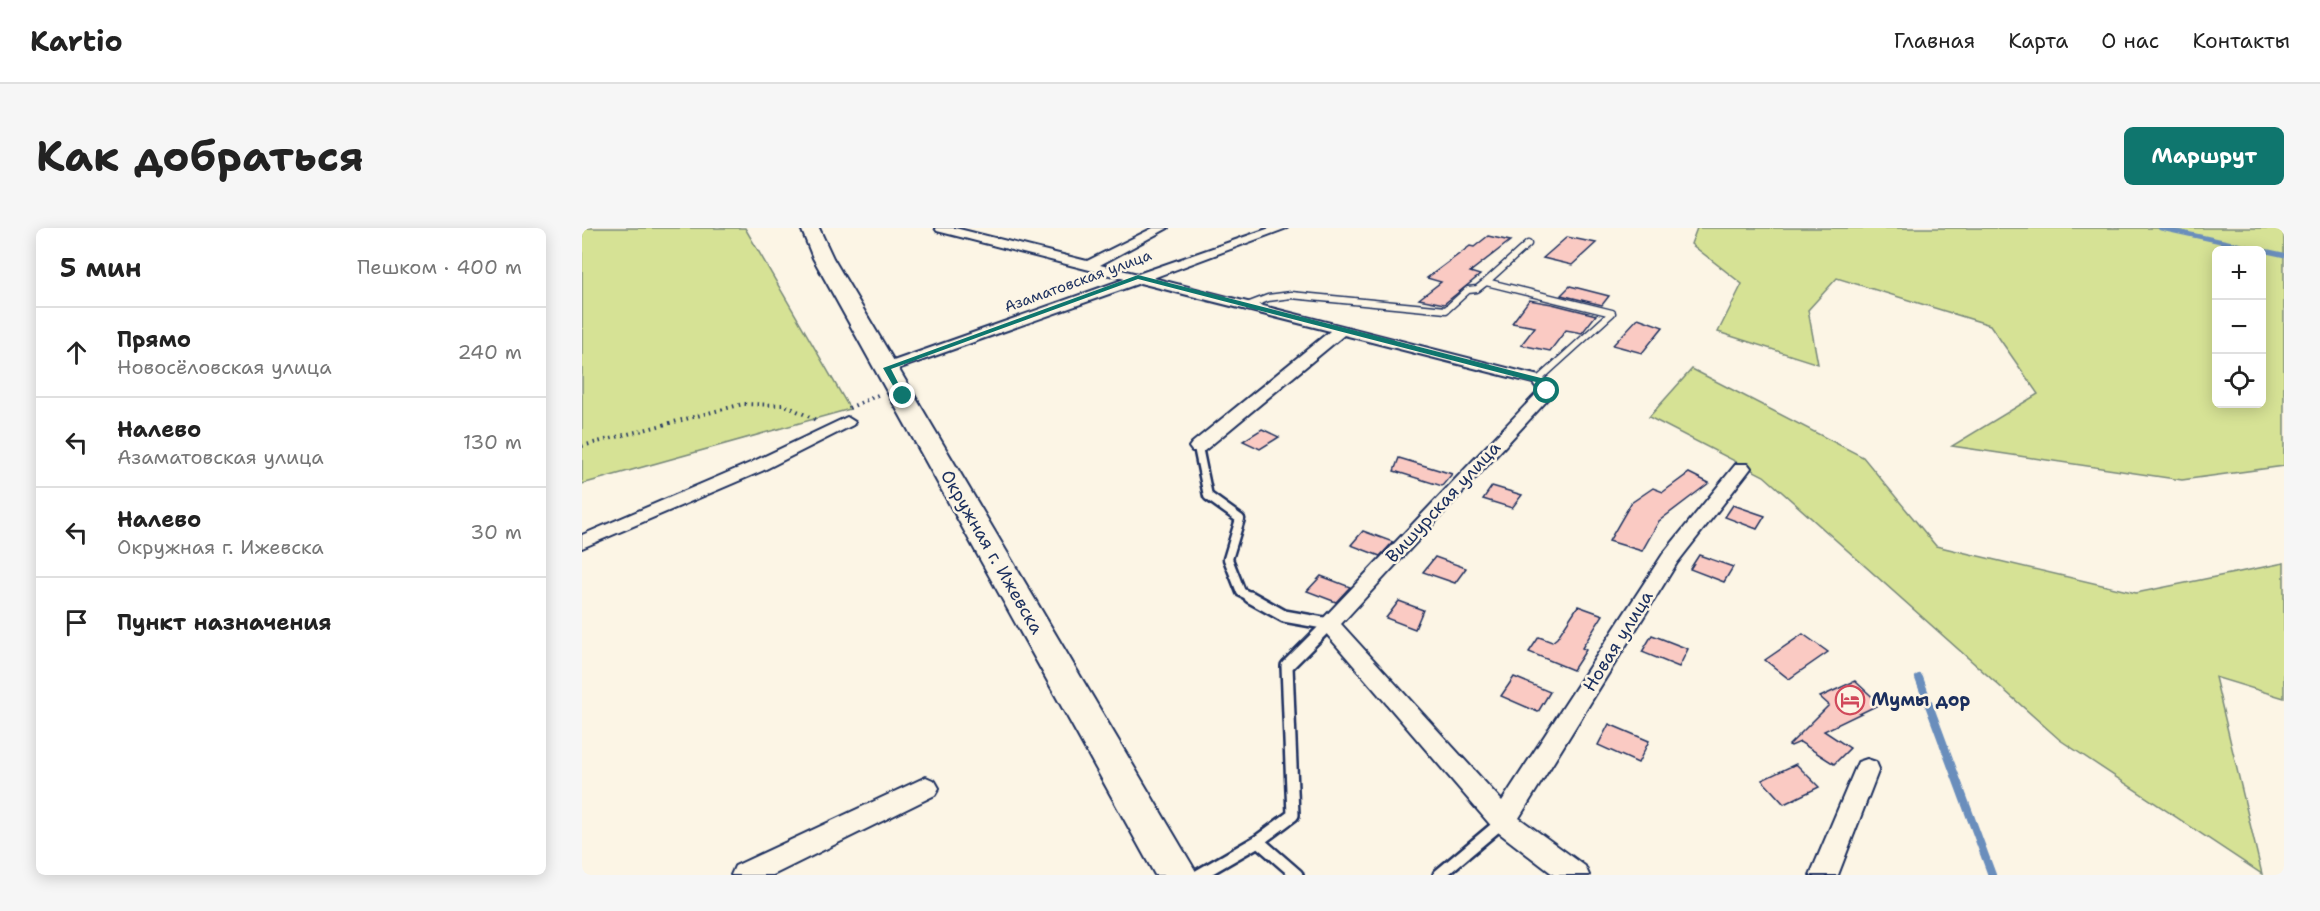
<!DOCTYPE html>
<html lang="ru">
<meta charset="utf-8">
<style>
body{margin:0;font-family:"Shantell Sans",sans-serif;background:#f6f6f6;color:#222}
.controls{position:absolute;right:18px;top:18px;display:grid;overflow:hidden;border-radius:9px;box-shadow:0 3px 15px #0003}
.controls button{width:54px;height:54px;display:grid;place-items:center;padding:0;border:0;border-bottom:2px solid #e0e0e0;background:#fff;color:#222;font:30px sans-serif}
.stop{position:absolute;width:18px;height:18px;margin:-14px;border:4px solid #0f766e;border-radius:50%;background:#fff}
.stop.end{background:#0f766e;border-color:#fff;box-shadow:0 2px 6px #0008}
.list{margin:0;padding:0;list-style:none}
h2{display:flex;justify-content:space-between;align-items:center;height:78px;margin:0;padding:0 24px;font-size:26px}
h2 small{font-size:20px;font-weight:400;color:#767676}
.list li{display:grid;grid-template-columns:39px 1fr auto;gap:18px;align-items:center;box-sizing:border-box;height:90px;padding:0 24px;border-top:2px solid #e0e0e0}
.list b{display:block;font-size:22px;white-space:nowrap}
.list p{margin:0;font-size:20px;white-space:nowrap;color:#767676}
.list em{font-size:20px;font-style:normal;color:#767676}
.icon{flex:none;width:33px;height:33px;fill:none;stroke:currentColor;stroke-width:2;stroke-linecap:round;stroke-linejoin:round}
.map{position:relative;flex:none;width:1702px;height:647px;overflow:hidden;border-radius:9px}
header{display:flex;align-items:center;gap:36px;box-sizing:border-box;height:84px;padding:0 30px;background:#fff;border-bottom:2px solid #e0e0e0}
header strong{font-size:28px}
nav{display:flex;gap:33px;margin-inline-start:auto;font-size:21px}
.intro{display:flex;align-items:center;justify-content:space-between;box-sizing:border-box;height:144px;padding:0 36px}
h1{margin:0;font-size:42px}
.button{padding:15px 27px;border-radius:9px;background:#0f766e;color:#fff;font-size:21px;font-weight:700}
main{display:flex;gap:36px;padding:0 36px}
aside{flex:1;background:#fff;border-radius:9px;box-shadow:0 3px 15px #0003}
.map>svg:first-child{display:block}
.green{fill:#d6e295;stroke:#78887a;stroke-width:1.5;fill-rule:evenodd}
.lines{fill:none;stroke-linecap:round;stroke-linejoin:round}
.stream-far1{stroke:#6a8ebc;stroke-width:4.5}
.stream{stroke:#6a8ebc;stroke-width:8}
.building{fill:#facac3;stroke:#1b2f5e;stroke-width:1.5}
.service-far2-casing{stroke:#1b2f5e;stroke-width:9}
.service-far1-casing{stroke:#1b2f5e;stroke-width:13}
.service-casing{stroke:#1b2f5e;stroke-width:16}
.minor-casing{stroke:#1b2f5e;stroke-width:4}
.primary-casing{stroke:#1b2f5e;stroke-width:4}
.path{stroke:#1b2f5e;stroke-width:4;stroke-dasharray:1.5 4.5;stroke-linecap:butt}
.service-far2{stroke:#fcf5e5;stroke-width:6}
.service-far1{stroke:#fcf5e5;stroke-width:8}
.service{stroke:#fcf5e5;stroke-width:11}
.minor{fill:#fcf5e5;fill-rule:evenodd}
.primary{fill:#fcf5e5;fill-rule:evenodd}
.route{fill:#0f766e}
.labels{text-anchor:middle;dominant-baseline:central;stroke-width:5;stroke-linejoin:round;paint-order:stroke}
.far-street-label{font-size:15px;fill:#1b2f5e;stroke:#fcf5e5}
.street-label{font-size:18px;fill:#1b2f5e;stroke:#fcf5e5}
.poi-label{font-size:18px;font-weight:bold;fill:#1b2f5e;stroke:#fcf5e5;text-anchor:start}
</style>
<header>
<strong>Kartio</strong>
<nav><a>Главная</a><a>Карта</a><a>О нас</a><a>Контакты</a></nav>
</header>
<div class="intro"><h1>Как добраться</h1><a class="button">Маршрут</a></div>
<main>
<aside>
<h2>5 мин<small>Пешком · 400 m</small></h2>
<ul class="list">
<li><svg class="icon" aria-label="ahead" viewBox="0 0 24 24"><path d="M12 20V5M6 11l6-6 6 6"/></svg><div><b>Прямо</b><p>Новосёловская улица</p></div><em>240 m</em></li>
<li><svg class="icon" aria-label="left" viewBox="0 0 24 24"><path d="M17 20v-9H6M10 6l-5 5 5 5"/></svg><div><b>Налево</b><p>Азаматовская улица</p></div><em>130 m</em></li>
<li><svg class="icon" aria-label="left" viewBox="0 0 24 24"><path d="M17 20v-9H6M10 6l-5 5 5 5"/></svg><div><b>Налево</b><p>Окружная г. Ижевска</p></div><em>30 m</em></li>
<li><svg class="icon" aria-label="arrive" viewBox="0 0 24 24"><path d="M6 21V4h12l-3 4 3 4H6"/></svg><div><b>Пункт назначения</b></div></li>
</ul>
</aside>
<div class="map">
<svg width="1702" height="647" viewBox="0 0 1702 647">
<rect width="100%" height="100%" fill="#fcf5e5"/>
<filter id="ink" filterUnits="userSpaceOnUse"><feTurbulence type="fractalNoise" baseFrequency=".0167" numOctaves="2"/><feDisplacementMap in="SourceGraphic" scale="12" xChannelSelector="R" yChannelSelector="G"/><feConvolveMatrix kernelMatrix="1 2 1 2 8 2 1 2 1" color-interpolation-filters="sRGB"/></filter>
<g filter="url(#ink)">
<path class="green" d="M0 0H163L268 181 0 256Z
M1115 0H1702V238L1600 252 1370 218 1456 166 1408 97 1255 50 1226 82 1236 136 1136 104 1160 56 1109 16ZM1634 22H1680V176H1634Z
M1110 141 1281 229 1354 318 1554 365 1702 335V470L1633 449 1680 646 1478 512 1182 248 1067 189Z"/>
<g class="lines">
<path class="stream-far1" d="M1578 0 1702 27"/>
<path class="stream" d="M1337 450 1410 647"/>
</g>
<path class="building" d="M906 8 928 13 888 44 898 47 862 76 837 71 859 54 845 50 888 18 892 19Z
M985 9 1014 15 990 37 961 30Z
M988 58 1027 68 1020 77 979 67Z
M947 72 970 76 1014 87 1000 105 984 102 968 123 939 117 953 99 930 95Z
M1056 90 1081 99 1060 125 1031 117Z
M680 201 697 209 678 221 661 213Z
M817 230 870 246 860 258 812 243Z
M1107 245 1127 255 1077 293 1060 323 1027 313 1049 275 1071 260 1081 264Z
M910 258 940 267 930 280 901 271Z
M1151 277 1183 288 1175 301 1143 289Z
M781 303 811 314 798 328 769 317Z
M1117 327 1151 339 1142 354 1108 341Z
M853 329 884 340 873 355 841 344Z
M739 348 768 359 754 374 725 363Z
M817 373 841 382 833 401 804 390Z
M996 378 1021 387 1000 420 1004 422 991 442 947 424 957 409 970 414 975 410Z
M1221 406 1246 424 1207 451 1183 432Z
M1070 407 1106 421 1097 439 1060 424Z
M932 449 968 464 956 484 919 468Z
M1273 453 1298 476 1242 503 1268 520 1252 536 1218 514 1209 518 1207 517 1247 477 1238 469Z
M1027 496 1067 513 1056 535 1016 517Z
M1214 536 1237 559 1202 576 1180 552Z"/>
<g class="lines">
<g class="service-far2-casing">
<path id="service-far2" d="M946 16 904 54 1030 85 956 152
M665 78 686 70 709 67 864 82 886 62 895 61 904 54"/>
</g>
<g class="service-far1-casing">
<path id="service-far1" d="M616 219 626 268 658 291 646 331 659 364 671 370"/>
</g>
<g class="service-casing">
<path id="service" d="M668 369 702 388 747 396
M676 613 711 587 705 438 747 396
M617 647 676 613 715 647
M857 647 919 595"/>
</g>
<g class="minor-casing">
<path id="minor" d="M353 0H373L505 33 571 0H586L518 37 556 46 688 0H705L571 50 961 149 973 163 971 166 759 396 920 573 1081 326 1154 236H1166L1169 240 1166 244 1095 335 937 590 1003 638 1007 647H972L912 601 736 396 957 163 951 155 762 107 622 223H610L607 219 610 215 748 103 558 55 310 143H300L297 140 300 137 543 51 355 3Z
M265 189 273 194 271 197 180 243 0 320V307L168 235Z
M1285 531 1294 534 1297 541 1256 647H1228L1273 541 1276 534Z
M344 549 353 553 357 560 353 567 191 647H149L153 638Z"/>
</g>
<g class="primary-casing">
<path id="primary" d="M219 0H237L251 30 616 647H573L231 30Z"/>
</g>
<path class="path" d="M267 180 296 167
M0 218 161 176 203 177 236 193"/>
<use href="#service-far2" class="service-far2"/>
<use href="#service-far1" class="service-far1"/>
<use href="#service" class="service"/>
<use href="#minor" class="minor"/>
<use href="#primary" class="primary"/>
</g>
</g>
<path class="route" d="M556 47 959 150 969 163 962 164 954 154 556 51 309 141 324 170H318L301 140Z"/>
<defs>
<g id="hotel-ring" transform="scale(1.5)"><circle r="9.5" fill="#fcf5e5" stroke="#d1495b" stroke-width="1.5"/><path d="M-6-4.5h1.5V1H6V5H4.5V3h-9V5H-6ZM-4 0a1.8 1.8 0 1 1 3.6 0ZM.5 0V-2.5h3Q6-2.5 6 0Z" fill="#d1495b"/></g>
</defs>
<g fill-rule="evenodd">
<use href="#hotel-ring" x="1268" y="472"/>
</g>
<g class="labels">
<g class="far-street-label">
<text transform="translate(496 53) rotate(-20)">Азаматовская улица</text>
</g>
<g class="street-label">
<text transform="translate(861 274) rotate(-47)">Вишурская улица</text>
<text transform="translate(410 324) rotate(60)">Окружная г. Ижевска</text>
<text transform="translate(1036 413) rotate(-58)">Новая улица</text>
</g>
<g class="poi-label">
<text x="1289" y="472">Мумы дор</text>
</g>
</g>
</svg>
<div class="controls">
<button>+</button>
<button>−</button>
<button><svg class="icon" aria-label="locate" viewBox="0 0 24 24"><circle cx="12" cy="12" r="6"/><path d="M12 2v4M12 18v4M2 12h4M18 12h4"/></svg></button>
</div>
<div class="stop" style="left:965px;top:163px"></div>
<div class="stop end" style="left:321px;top:168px"></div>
</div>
</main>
